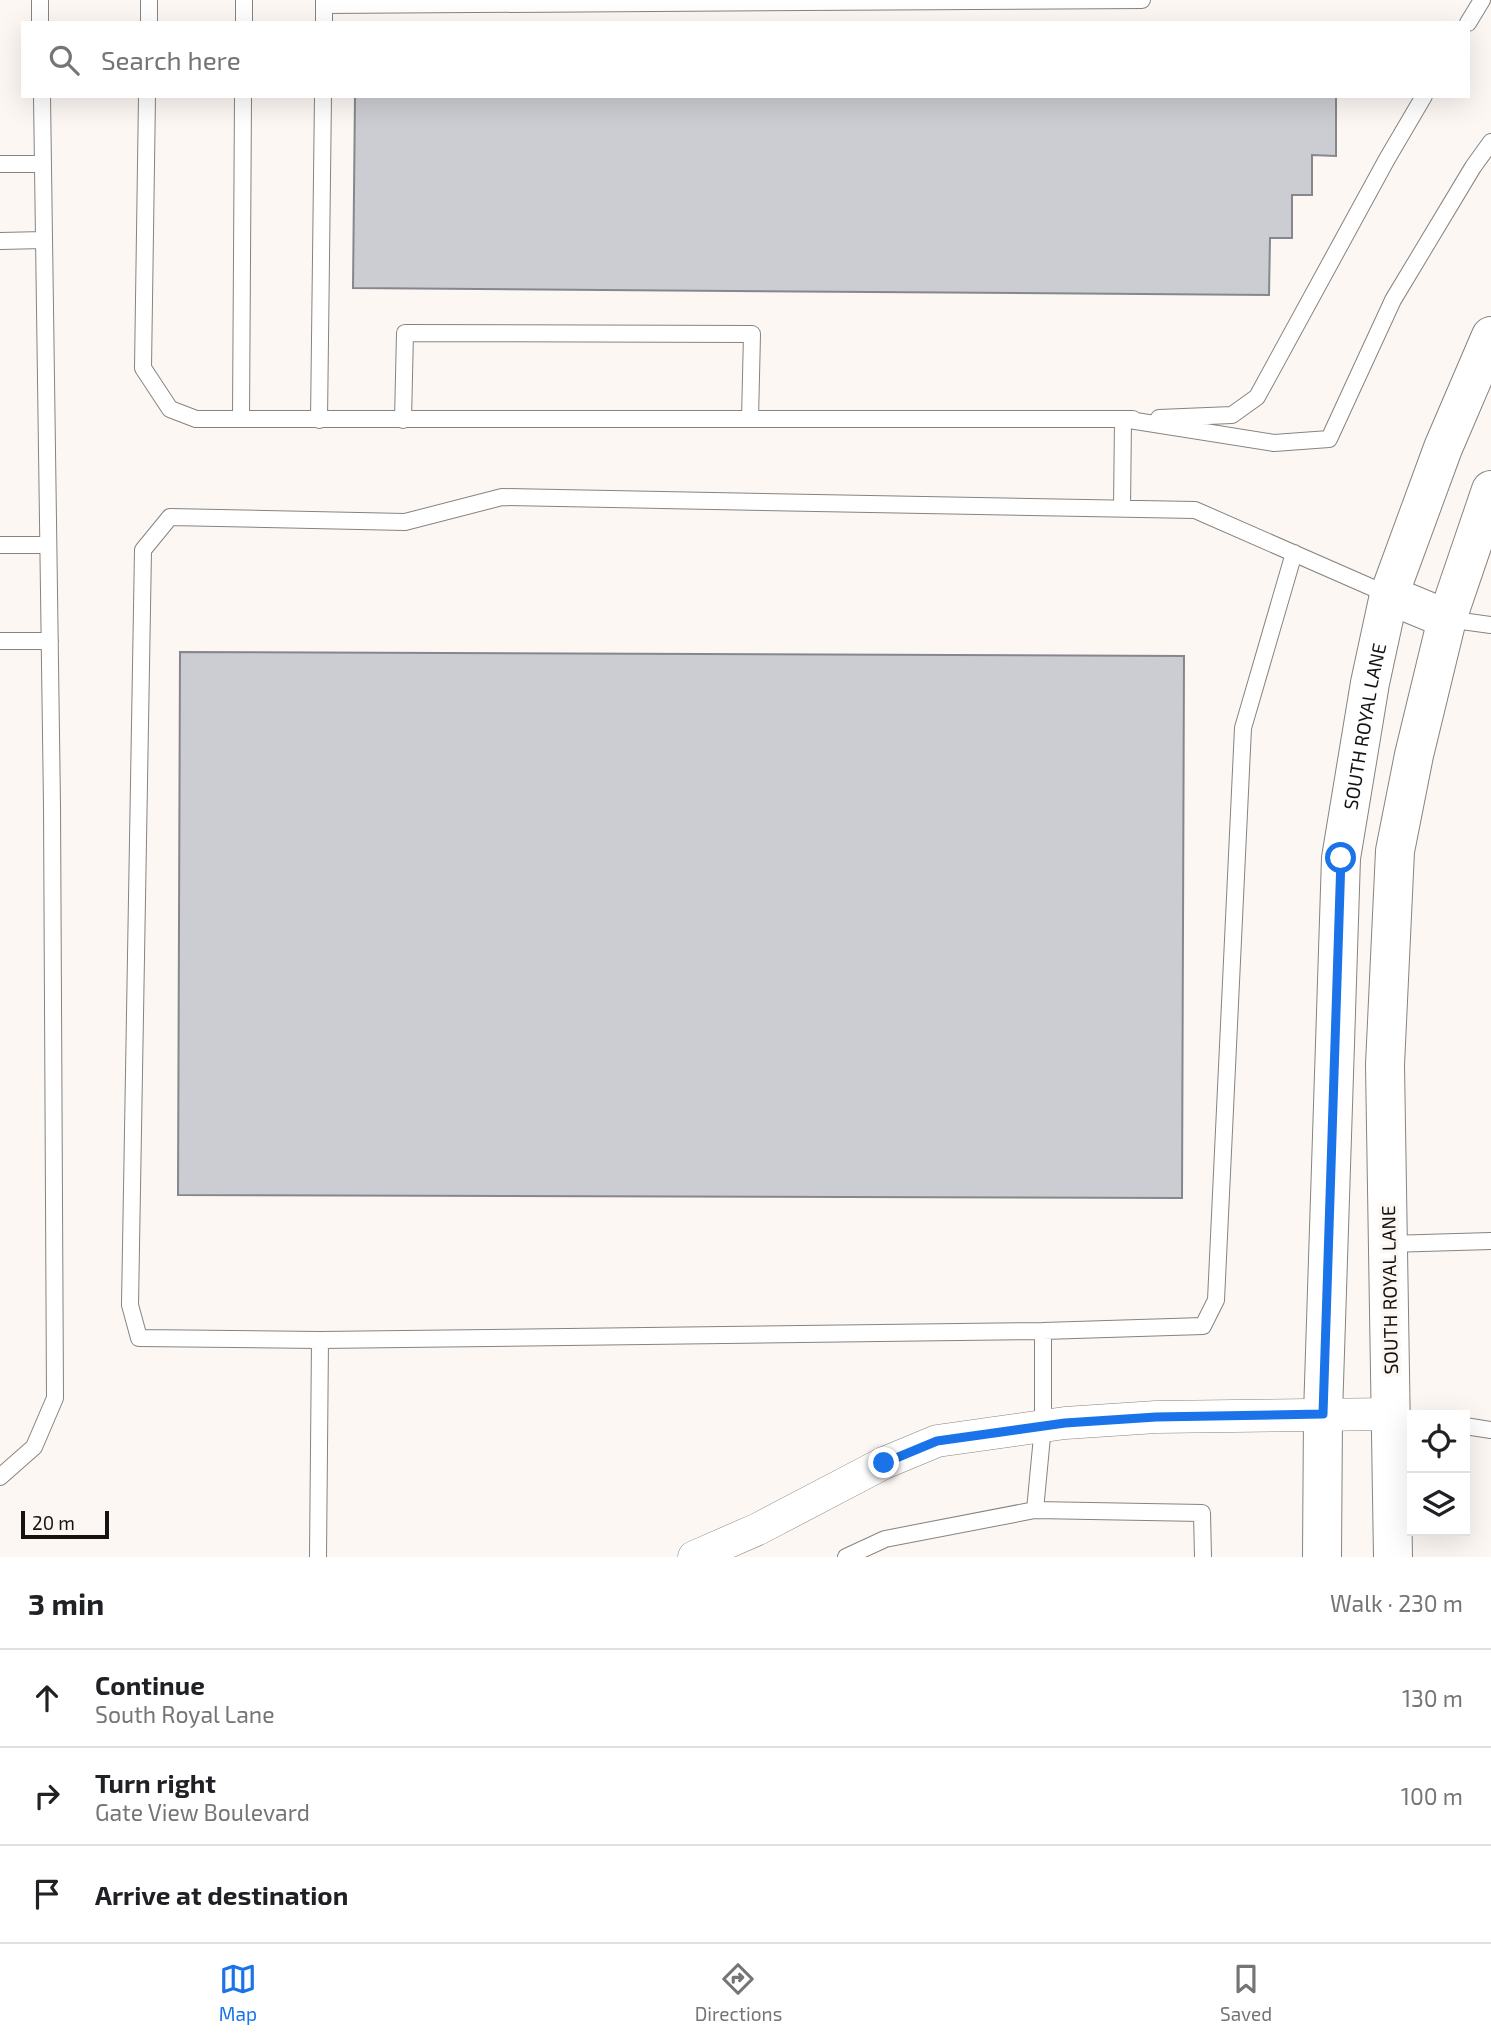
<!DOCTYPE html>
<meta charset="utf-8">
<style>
body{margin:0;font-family:"Exo 2",sans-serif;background:#f2f2f2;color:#202124}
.controls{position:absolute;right:21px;bottom:21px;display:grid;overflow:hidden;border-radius:0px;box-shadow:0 7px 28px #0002}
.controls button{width:63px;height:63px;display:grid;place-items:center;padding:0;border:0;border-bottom:2px solid #e0e0e0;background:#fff;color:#202124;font:35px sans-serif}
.scale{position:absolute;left:21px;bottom:18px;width:88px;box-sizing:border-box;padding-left:7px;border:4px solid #151312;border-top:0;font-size:19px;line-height:24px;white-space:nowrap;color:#151312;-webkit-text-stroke:5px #fcf7f3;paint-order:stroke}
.stop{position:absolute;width:21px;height:21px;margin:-16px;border:5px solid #1a73e8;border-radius:50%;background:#fff}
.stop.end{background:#1a73e8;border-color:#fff;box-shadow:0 2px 7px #0008}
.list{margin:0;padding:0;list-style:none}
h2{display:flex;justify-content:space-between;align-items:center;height:91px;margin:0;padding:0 28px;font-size:30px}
h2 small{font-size:23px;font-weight:400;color:#757577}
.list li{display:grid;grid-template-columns:46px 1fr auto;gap:21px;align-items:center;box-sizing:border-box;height:98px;padding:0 28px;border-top:2px solid #e0e0e0}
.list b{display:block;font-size:26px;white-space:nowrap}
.list p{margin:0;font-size:23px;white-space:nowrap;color:#757577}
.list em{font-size:23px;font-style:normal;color:#757577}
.icon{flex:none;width:38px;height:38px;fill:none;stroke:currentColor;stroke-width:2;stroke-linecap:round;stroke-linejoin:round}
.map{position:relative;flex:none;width:1491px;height:1557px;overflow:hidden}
.search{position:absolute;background:#fff;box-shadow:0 7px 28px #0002;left:21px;right:21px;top:21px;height:77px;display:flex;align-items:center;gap:18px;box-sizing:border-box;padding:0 24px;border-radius:0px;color:#757577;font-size:26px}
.sheet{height:385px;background:#fff}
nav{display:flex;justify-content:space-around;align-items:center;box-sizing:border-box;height:98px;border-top:2px solid #e0e0e0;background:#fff;font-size:19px;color:#757577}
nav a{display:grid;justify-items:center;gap:4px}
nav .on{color:#1a73e8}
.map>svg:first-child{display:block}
.building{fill:#cccdd2;stroke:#86878c;stroke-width:2}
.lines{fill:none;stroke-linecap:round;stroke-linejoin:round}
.service-casing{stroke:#878380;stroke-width:18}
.minor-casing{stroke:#878380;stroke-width:33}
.secondary-casing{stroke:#878380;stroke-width:40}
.service{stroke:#fff;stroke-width:16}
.minor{stroke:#fff;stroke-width:32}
.secondary{stroke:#fff;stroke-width:38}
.route{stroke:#1a73e8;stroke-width:9}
.labels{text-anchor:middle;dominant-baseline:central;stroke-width:7;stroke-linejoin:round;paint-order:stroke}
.street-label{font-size:19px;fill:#151312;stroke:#fcf7f3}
</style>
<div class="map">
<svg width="1491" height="1557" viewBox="0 0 1491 1557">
<rect width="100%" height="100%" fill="#fcf7f3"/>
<path class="building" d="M355 96H1336V156L1312 155V195H1292V238H1270L1269 295 353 288Z
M180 652 1184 656 1182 1198 178 1195Z"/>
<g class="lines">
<g class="service-casing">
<path id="service" d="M40 0V23
M324 5 1142 0
M149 23V0
M244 23V0
M324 23V0
M1468 23 1482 0
M147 96 143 368 170 409 196 419H1123L1274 443 1329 439 1393 300 1473 167 1491 142
M0 164H43
M0 241 44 240
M1159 418 1232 415 1257 397 1387 159 1424 96
M241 419 243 96
M319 420 323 96
M403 420 405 333 752 334 750 419
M1122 508 1123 419H1133
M0 545H48
M1447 619 1491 625
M0 641H50
M1389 1244 1491 1241
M320 1340 1043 1331
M1465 1426 1491 1430
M0 1477 34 1447 55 1398 52 805 42 96
M1035 1510 1202 1513 1203 1557
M318 1557 320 1340 139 1338 130 1305 143 550 170 517 405 522 502 497 1195 510 1389 595
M846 1557 885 1539 1035 1510 1043 1426V1331L1203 1326 1216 1300 1243 728 1294 553"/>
</g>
<g class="minor-casing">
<path id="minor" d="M694 1557 758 1529 884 1463 937 1441 1065 1423 1156 1417 1390 1414"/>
</g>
<g class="secondary-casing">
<g id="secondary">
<path d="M1389 595 1447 619"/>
<path id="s1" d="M1322 1557 1323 1414 1341 858 1370 683 1389 595 1443 448 1491 336"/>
<path d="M1393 1557 1385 1065 1395 851 1414 755 1447 619 1491 490"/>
</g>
</g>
<use href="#service" class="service"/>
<use href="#minor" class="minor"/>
<use href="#secondary" class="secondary"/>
</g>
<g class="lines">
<path class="route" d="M884 1463 937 1441 1065 1423 1156 1417 1323 1414 1341 858"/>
</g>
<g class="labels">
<g class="street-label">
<text stroke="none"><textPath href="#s1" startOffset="833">SOUTH ROYAL LANE</textPath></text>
<text transform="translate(1389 1290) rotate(-91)">SOUTH ROYAL LANE</text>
</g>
</g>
</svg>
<div class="controls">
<button><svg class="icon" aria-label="locate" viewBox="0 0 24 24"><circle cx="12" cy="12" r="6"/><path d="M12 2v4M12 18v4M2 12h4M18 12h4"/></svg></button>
<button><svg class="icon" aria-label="layers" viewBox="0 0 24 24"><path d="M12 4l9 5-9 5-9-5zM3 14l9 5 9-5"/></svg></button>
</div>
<div class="scale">20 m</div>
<div class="stop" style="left:1341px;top:858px"></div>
<div class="stop end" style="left:884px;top:1463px"></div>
<div class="search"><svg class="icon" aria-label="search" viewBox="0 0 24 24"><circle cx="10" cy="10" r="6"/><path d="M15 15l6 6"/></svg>Search here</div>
</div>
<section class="sheet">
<h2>3 min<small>Walk · 230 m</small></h2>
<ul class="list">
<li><svg class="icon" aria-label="ahead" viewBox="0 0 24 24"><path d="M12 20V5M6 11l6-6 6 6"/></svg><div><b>Continue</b><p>South Royal Lane</p></div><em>130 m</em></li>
<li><svg class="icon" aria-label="right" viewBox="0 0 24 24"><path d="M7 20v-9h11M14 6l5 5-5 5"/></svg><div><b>Turn right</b><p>Gate View Boulevard</p></div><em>100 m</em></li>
<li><svg class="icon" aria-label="arrive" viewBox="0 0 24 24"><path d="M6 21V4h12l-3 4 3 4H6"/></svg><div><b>Arrive at destination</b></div></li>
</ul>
</section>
<nav>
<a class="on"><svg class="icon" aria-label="map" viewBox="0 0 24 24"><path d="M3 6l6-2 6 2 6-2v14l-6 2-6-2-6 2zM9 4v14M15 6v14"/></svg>Map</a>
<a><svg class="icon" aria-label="directions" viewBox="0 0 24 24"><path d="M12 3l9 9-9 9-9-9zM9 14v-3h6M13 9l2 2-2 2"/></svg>Directions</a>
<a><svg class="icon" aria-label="saved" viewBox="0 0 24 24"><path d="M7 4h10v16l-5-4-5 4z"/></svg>Saved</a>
</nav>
